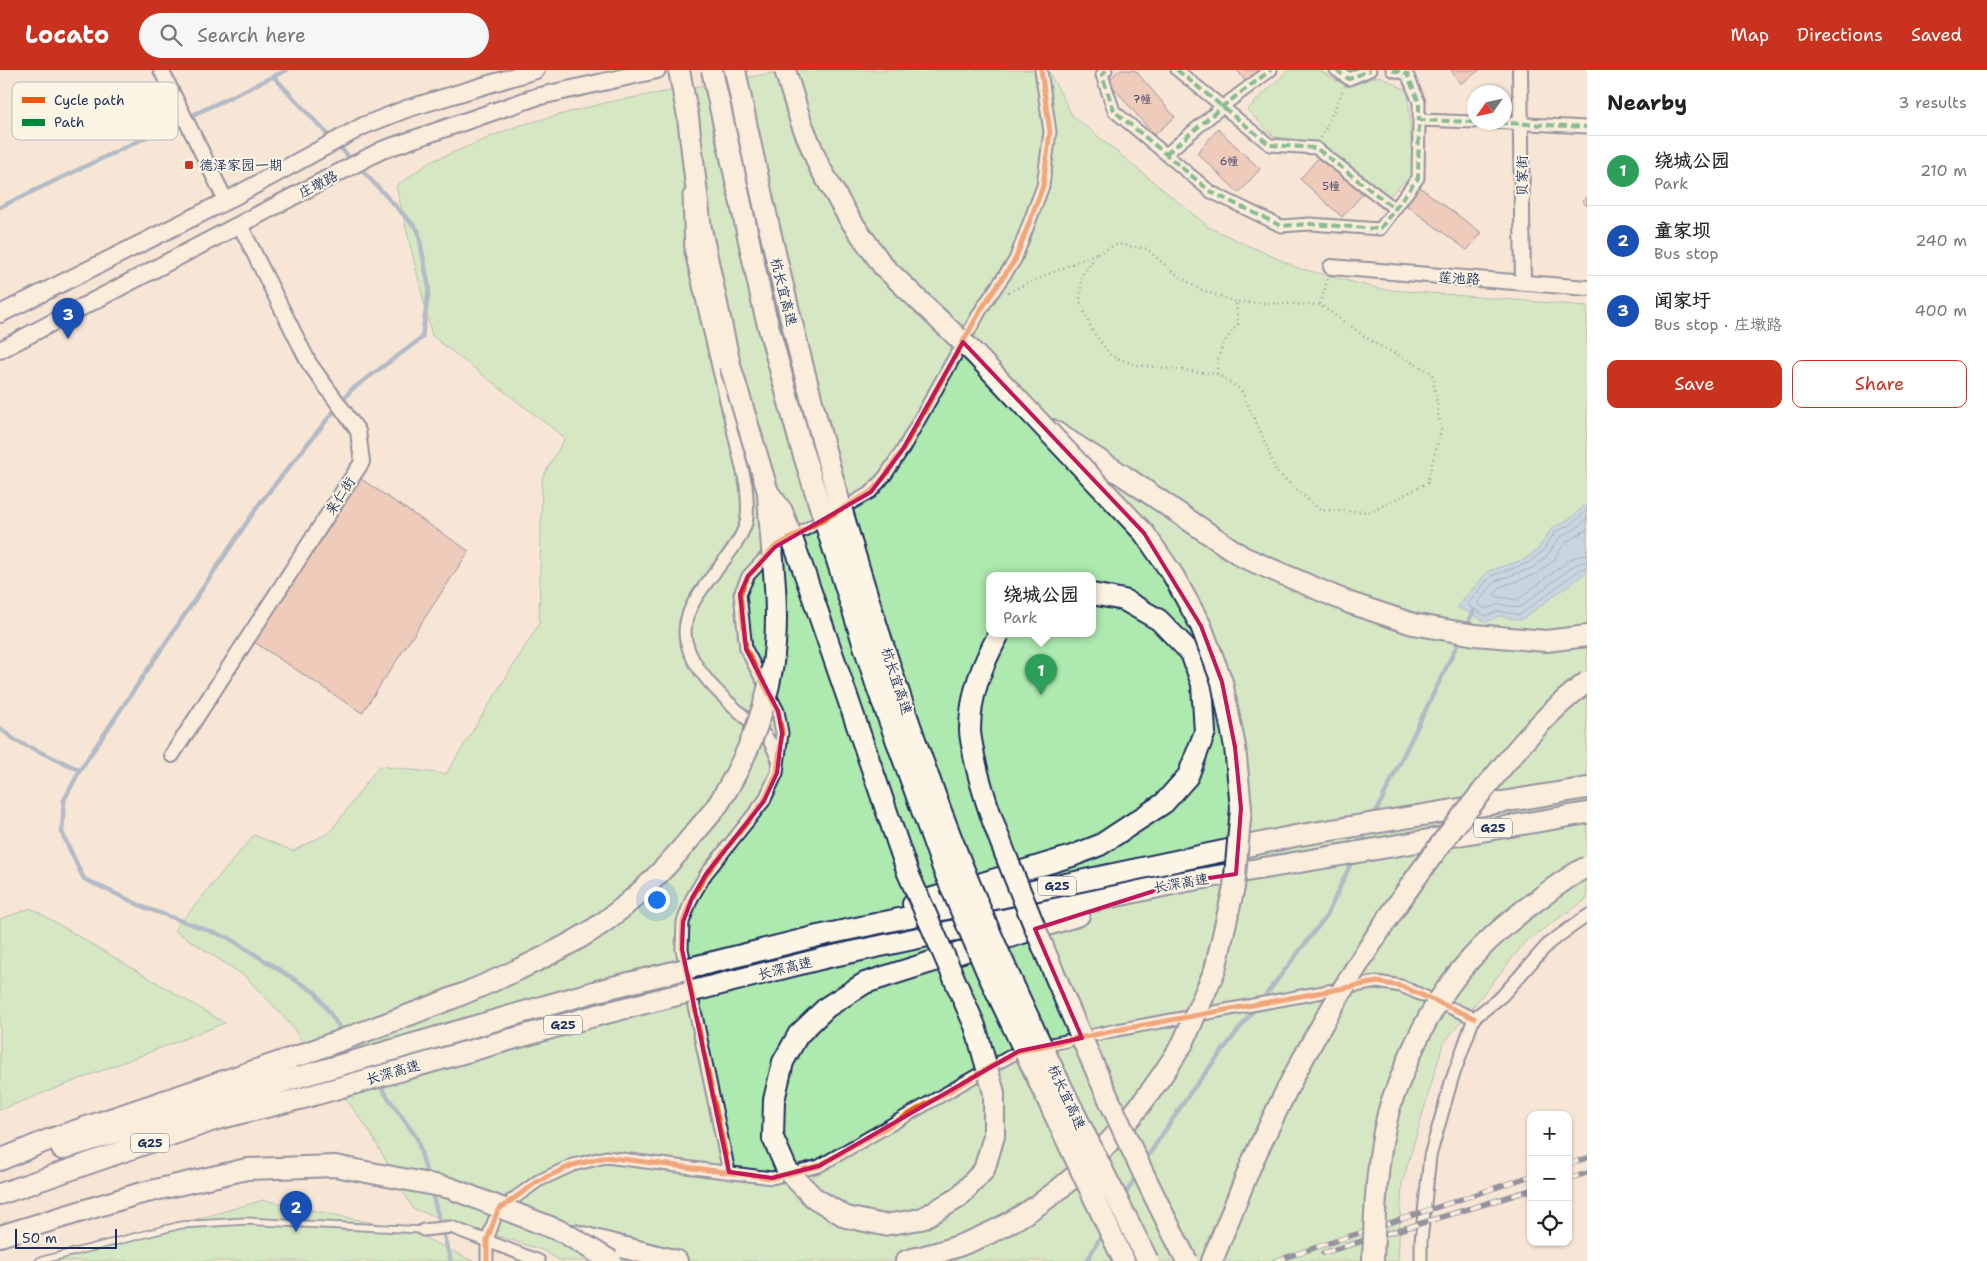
<!DOCTYPE html>
<meta charset="utf-8">
<style>
body{margin:0;font-family:"Shantell Sans","LXGW WenKai TC",sans-serif;background:#f6f6f6;color:#222}
.controls{position:absolute;right:15px;bottom:15px;display:grid;overflow:hidden;border-radius:10px;box-shadow:0 1px 4px #0004}
.controls button{width:45px;height:45px;display:grid;place-items:center;padding:0;border:0;border-bottom:1px solid #e0e0e0;background:#fff;color:#222;font:25px sans-serif}
.compass{position:absolute;left:1467px;top:15px;width:45px;height:45px;border-radius:50%;background:#fff;box-shadow:0 1px 4px #0004;rotate:236deg}
.scale{position:absolute;left:15px;bottom:12px;width:102px;box-sizing:border-box;padding-left:5px;border:2px solid #1b2f5e;border-top:0;font-size:14px;line-height:18px;white-space:nowrap;color:#1b2f5e;-webkit-text-stroke:4px #fcf5e5;paint-order:stroke}
.you{position:absolute;left:656px;top:829px;width:18px;height:18px;margin:-12px;border:4px solid #fff;border-radius:50%;background:#1a73e8;box-shadow:0 0 0 8px #1a73e833}
.badge{display:grid;place-items:center;width:32px;height:32px;border-radius:50%;background:#c8321e;color:#fff;font-size:16px;font-weight:700}
.pin{position:absolute;translate:-50% -41px;filter:drop-shadow(0 1px 2px #0008)}
.pin::after{content:'';position:absolute;top:26px;width:18px;height:15px;background:inherit;clip-path:polygon(0 0,100% 0,50% 100%)}
.popup{position:absolute;left:986px;top:502px;width:110px;height:65px;box-sizing:border-box;display:grid;place-content:center;border-radius:10px;background:#fff;filter:drop-shadow(0 1px 4px #0005);font-size:16px;white-space:nowrap;color:#767676}
.popup b{font-size:19px;color:#222}
.popup::after{content:'';position:absolute;left:50%;top:100%;margin-left:-10px;border:10px solid transparent;border-top-color:#fff}
.list{margin:0;padding:0;list-style:none}
h2{display:flex;justify-content:space-between;align-items:center;height:65px;margin:0;padding:0 20px;font-size:21px}
h2 small{font-size:16px;font-weight:400;color:#767676}
.list li{display:grid;grid-template-columns:32px 1fr auto;gap:15px;align-items:center;box-sizing:border-box;height:70px;padding:0 20px;border-top:1px solid #e0e0e0}
.list b{display:block;font-size:19px;white-space:nowrap}
.list p{margin:0;font-size:16px;white-space:nowrap;color:#767676}
.list em{font-size:16px;font-style:normal;color:#767676}
.actions{display:flex;gap:10px;padding:15px 20px}
.actions a{flex:1;padding:11px 0;border:1px solid #c8321e;border-radius:10px;text-align:center;font-size:18px;color:#c8321e}
.actions .main{background:#c8321e;color:#fff}
.icon{flex:none;width:28px;height:28px;fill:none;stroke:currentColor;stroke-width:2;stroke-linecap:round;stroke-linejoin:round}
.map{position:relative;flex:none;width:1587px;height:1191px;overflow:hidden}
header{display:flex;align-items:center;gap:30px;box-sizing:border-box;height:70px;padding:0 25px;background:#c8321e;color:#fff}
header strong{font-size:24px}
nav{display:flex;gap:28px;margin-inline-start:auto;font-size:18px}
.search{width:350px;height:45px;background:#f6f6f6;display:flex;align-items:center;gap:12px;box-sizing:border-box;padding:0 18px;border-radius:28px;color:#767676;font-size:19px}
main{display:flex}
aside{flex:1;background:#fff}
.map>svg:first-child{display:block}
.green{fill:#aee9af;stroke:#648c86;fill-rule:evenodd}
.water{fill:#8fc2ec;stroke:#6187b3}
.lines{fill:none;stroke-linecap:round;stroke-linejoin:round}
.shore{stroke:#496a97;stroke-width:1}
.stream{stroke:#6187b3;stroke-width:4.5}
.building{fill:#e2ab9a;stroke:#1b2f5e}
.service-casing{stroke:#1b2f5e;stroke-width:9}
.minor-casing{stroke:#1b2f5e;stroke-width:15}
.tertiary-casing{stroke:#1b2f5e;stroke-width:18}
.secondary-casing{stroke:#1b2f5e;stroke-width:20}
.motorway-casing{stroke:#1b2f5e;stroke-width:24}
.path{stroke:#1b2f5e;stroke-width:2.5;stroke-dasharray:1 4;stroke-linecap:butt}
.service{stroke:#fcf5e5;stroke-width:5.5}
.minor{stroke:#fcf5e5;stroke-width:11}
.tertiary{stroke:#fcf5e5;stroke-width:14}
.secondary{stroke:#fcf5e5;stroke-width:16}
.motorway{stroke:#fcf5e5;stroke-width:20}
.rail-casing{stroke:#1b2f5e;stroke-width:5.5}
.rail{stroke:#fcf5e5;stroke-width:4;stroke-dasharray:11;stroke-linecap:butt}
.motorway-bridge-casing{stroke:#1b2f5e;stroke-width:24;stroke-linecap:butt}
.motorway-bridge{stroke:#fcf5e5;stroke-width:20}
.quiet{stroke:#00873e;stroke-width:4;stroke-dasharray:8 4;stroke-linecap:butt}
.cycleway-casing{stroke:#fcf5e5;stroke-width:8}
.cycleway{stroke:#e8590c;stroke-width:5}
.marked{fill:none;stroke:#c2185b;stroke-width:4;stroke-linejoin:round}
.poi-dot{fill:#c8321e;stroke:#fcf5e5;stroke-width:2}
.labels{text-anchor:middle;dominant-baseline:central;stroke-width:4;stroke-linejoin:round;paint-order:stroke}
.number-label{font-size:11px;fill:#4d4e6d}
.shield{fill:#fcf5e5;stroke:#5e6a86;stroke-width:1}
.shield-label{font-size:12px;font-weight:bold;fill:#1b2f5e}
.poi-label{font-size:14px;fill:#1b2f5e;stroke:#fcf5e5;text-anchor:start}
.street-label{font-size:14px;fill:#1b2f5e;stroke:#fcf5e5}
.key{fill:#fcf5e5;stroke:#b8babc;stroke-width:1}
.key-label{font-size:14px;fill:#1b2f5e}
</style>
<header>
<strong>Locato</strong>
<div class="search"><svg class="icon" aria-label="search" viewBox="0 0 24 24"><circle cx="10" cy="10" r="6"/><path d="M15 15l6 6"/></svg>Search here</div>
<nav><a>Map</a><a>Directions</a><a>Saved</a></nav>
</header>
<main>
<div class="map">
<svg width="1587" height="1191" viewBox="0 0 1587 1191">
<rect width="100%" height="100%" fill="#f7e6d6"/>
<filter id="ink" filterUnits="userSpaceOnUse"><feTurbulence type="fractalNoise" baseFrequency=".02" numOctaves="2"/><feDisplacementMap in="SourceGraphic" scale="10" xChannelSelector="R" yChannelSelector="G"/><feConvolveMatrix kernelMatrix="1 2 1 2 8 2 1 2 1" color-interpolation-filters="sRGB"/></filter>
<g filter="url(#ink)">
<path class="green" d="M790 0H1048L1072 45 1210 158 1298 198 1380 219 1587 236V829L1526 871 1443 974 1402 1114 1398 1191H561L542 1180 413 1139 368 1059 286 949 246 907 174 860 254 765 293 781 330 762 379 696 446 704 539 554 542 408 565 368 432 266 396 116 430 92 517 56 608 32ZM990 506H1092V564H990Z
M1288 0H1319L1347 17 1379 6 1408 21 1413 104 1388 127 1320 72 1274 67 1247 40Z
M31 838 225 953 0 1040V849Z
M264 1130 411 1161 473 1191H49Z"/>
<path class="water" d="M1587 433V502L1521 550 1499 546 1487 552 1457 537 1488 501 1525 489 1538 479 1552 458 1570 449Z"/>
<g class="lines">
<path class="shore" d="M1587 440 1573 453 1555 462 1542 482 1528 493 1491 506 1467 535 1486 546 1499 541 1520 545 1579 500 1587 498
M1587 448 1577 458 1560 467 1546 487 1532 498 1495 511 1477 534 1486 539 1499 534 1519 538 1575 495 1587 491
M1587 459 1565 473 1552 492 1536 504 1500 517 1494 526 1517 530 1571 489 1587 484"/>
<path class="stream" d="M274 7 332 69
M337 74 353 91
M0 137 287 0
M1466 557 1474 540
M0 658 16 671 80 700
M1374 746 1460 569
M1360 776 1367 760
M1261 931 1327 845 1353 789
M344 964 316 923 229 868 146 838 84 809 62 763 64 730 80 700 260 433 351 320 422 268 429 218 418 160 358 96
M377 1012 417 1068 428 1108
M1144 1092 1190 1023 1256 937
M431 1120 451 1191
M1124 1127 1137 1104
M1087 1191 1103 1162"/>
</g>
<path class="building" d="M1119 0H1135L1175 47 1154 65 1108 11Z
M1237 0H1260L1247 13Z
M1451 0H1480L1460 14Z
M1218 59 1260 99 1239 123 1197 83Z
M1320 86 1363 124 1342 147 1300 109Z
M1418 116 1482 163 1467 180 1407 136Z
M1587 127V136L1582 131Z
M361 409 469 481 362 643 254 572Z"/>
<g class="lines">
<g class="service-casing">
<path id="service" d="M39 1191 181 1155 245 1151 423 1160"/>
</g>
<g class="minor-casing">
<path id="minor" d="M1106 0 1102 5 1114 41 1211 122 1281 156 1310 154 1380 159 1418 108 1419 50 1474 52
M1177 0 1270 75 1316 78 1395 139
M1336 0 1349 9 1370 0
M1392 0 1407 4 1419 32V50
M1487 52 1587 57
M1166 84 1223 36 1271 0
M689 125 691 182 746 415C747 427 749 441 746 453 734 493 677 528 686 571 693 602 724 628 746 648 753 655 763 661 768 669 772 675 775 683 778 690
M787 470 871 422 885 406 903 379 982 238 1015 190 1043 116 1050 62 1041 0
M729 1102 682 879 683 852 692 828 706 804 764 731 777 703 782 663 778 641 746 579 740 524 748 506 774 478
M423 1160 451 1157 539 1191
M487 1191V1170L498 1140 538 1111 573 1095 606 1087 772 1108 819 1096 1019 981 1117 960 1377 912 1401 916 1474 948
M1421 1191V1171L1430 1086 1452 1009 1474 948 1502 926 1549 873 1587 846"/>
</g>
<g class="tertiary-casing">
<path id="tertiary" d="M161 0 226 131
M1520 0 1523 212
M1331 197 1587 218
M172 685 362 392 358 361 309 293 240 155"/>
</g>
<g class="secondary-casing">
<path id="secondary" d="M0 244 226 131 363 56 406 39 536 0
M0 280 382 80 536 27 657 0"/>
</g>
<g class="motorway-casing">
<path id="motorway" d="M679 0 688 47 701 159 730 295
M1052 360 1124 406 1243 487 1350 533 1413 554 1475 565 1546 571 1587 566
M913 834 1072 786 1100 775 1164 733 1188 706 1205 662 1202 614 1191 583 1159 550 1124 530 1092 524
M818 866 1295 766 1587 718
M824 888 1182 812 1587 743
M773 1068 774 1030 783 992 798 965 827 937 865 913 1079 845
M62 1079 299 1007
M0 1090 48 1070 298 986
M0 1124 217 1049 303 1028
M574 1165 677 1191
M0 1166 138 1124 247 1099
M906 1191C924 1186 943 1182 961 1175 1058 1140 1130 1059 1183 973
M1212 1191 1253 1090"/>
</g>
<path class="path" d="M1321 68 1344 18
M1008 222 1097 183
M1320 234 1328 208
M1217 304C1216 281 1225 271 1238 254L1236 232 1320 235 1376 274 1432 303 1441 360 1427 413 1371 442 1320 440 1276 401 1262 365 1241 320 1217 304 1136 295 1111 286 1092 260 1080 231 1082 205 1098 183 1118 174 1147 179 1172 201 1197 218 1236 232"/>
<use href="#service" class="service"/>
<use href="#minor" class="minor"/>
<use href="#tertiary" class="tertiary"/>
<use href="#secondary" class="secondary"/>
<use href="#motorway" class="motorway"/>
<g class="rail-casing">
<path id="rail" d="M1568 1094 1587 1088
M1568 1109 1587 1103
M1323 1183 1531 1120
M1275 1191 1531 1106"/>
</g>
<use href="#rail" class="rail"/>
<g class="motorway-bridge-casing">
<path id="motorway-bridge" d="M712 0 764 240 800 373 877 617 943 798 987 902 1124 1191
M735 0C790 268 859 533 959 788 1014 926 1082 1059 1148 1191
M785 0 801 52 819 96 849 148 883 196 974 283 1144 463 1173 505 1201 556 1222 612 1235 677 1241 738 1234 817 1215 900 1183 973
M730 295 768 422 782 441 802 496 908 803 975 956 994 1023V1066L984 1100 958 1128 921 1149 884 1155 846 1147 813 1127 787 1100 773 1068
M999 564C982 595 970 624 970 660 970 668 973 678 974 686 983 729 1000 771 1016 811 1068 940 1123 1068 1187 1191
M298 986C392 951 489 919 576 870 623 844 665 800 698 759 705 751 713 742 719 733 748 687 771 630 775 575 779 524 770 473 768 422
M299 1007 597 921 818 866
M303 1028 594 946 824 888
M1253 1090C1268 1059 1282 1028 1298 998 1351 899 1414 804 1485 718 1516 680 1547 641 1587 612
M247 1099 335 1096 450 1118 563 1162 611 1191
M1373 1191C1375 1142 1376 1091 1388 1044 1391 1031 1397 1017 1402 1005 1432 926 1472 877 1540 828 1555 817 1570 805 1587 797"/>
</g>
<use href="#motorway-bridge" class="motorway-bridge"/>
<path class="quiet" d="M1106 0 1102 5 1114 41 1211 122 1281 156 1310 154 1380 159 1418 108 1419 50 1474 52
M1177 0 1270 75 1316 78 1395 139
M1336 0 1349 9 1370 0
M1392 0 1407 4 1419 32V50
M1487 52 1587 57
M1166 84 1223 36 1271 0"/>
<g class="cycleway-casing">
<path id="cycleway" d="M729 1102 682 879 683 852 692 828 706 804 764 731 777 703 782 663 778 641 746 579 740 524 748 506 775 477 871 422 885 406 903 379 982 238 1015 190 1043 116 1050 62 1041 0
M487 1191V1170L498 1140 538 1111 573 1095 606 1087 772 1108 819 1096 1019 981 1117 960 1377 912 1401 916 1474 948"/>
</g>
<use href="#cycleway" class="cycleway"/>
</g>
</g>
<path d="M0 0H1587V1191H0ZM963 272 1144 463 1201 556 1222 612 1235 677 1241 738 1236 804 1182 812 1035 859 1082 968 1019 981 819 1096 772 1108 729 1102 682 879 683 852 692 828 706 804 764 731 777 703 782 663 778 641 746 579 740 524 748 506 775 477 871 422 903 379Z" fill="#f7e6d6" fill-opacity=".55" fill-rule="evenodd"/>
<path class="marked" d="M963 272 1144 463 1201 556 1222 612 1235 677 1241 738 1236 804 1182 812 1035 859 1082 968 1019 981 819 1096 772 1108 729 1102 682 879 683 852 692 828 706 804 764 731 777 703 782 663 778 641 746 579 740 524 748 506 775 477 871 422 903 379Z"/>
<rect class="poi-dot" x="184" y="90" width="10" height="10" rx="2.5"/>
<g class="labels">
<g class="number-label">
<text x="1142" y="29">7幢</text>
<text x="1229" y="91">6幢</text>
<text x="1331" y="116">5幢</text>
</g>
<g class="shield">
<rect x="1474" y="748.5" width="38" height="19" rx="4"/>
<rect x="1038" y="806.5" width="38" height="19" rx="4"/>
<rect x="544" y="945.5" width="38" height="19" rx="4"/>
<rect x="131" y="1063.5" width="38" height="19" rx="4"/>
</g>
<g class="shield-label">
<text x="1493" y="758">G25</text>
<text x="1057" y="816">G25</text>
<text x="563" y="955">G25</text>
<text x="150" y="1073">G25</text>
</g>
<g class="poi-label">
<text x="199" y="95">德泽家园一期</text>
</g>
<g class="street-label">
<text transform="translate(1522 106) rotate(-91)">贝家街</text>
<text transform="translate(318 114) rotate(-28)">庄墩路</text>
<text transform="translate(1459 208) rotate(3)">莲池路</text>
<text transform="translate(784 222) rotate(76)">杭长宜高速</text>
<text transform="translate(340 426) rotate(-57)">来仁街</text>
<text transform="translate(897 611) rotate(72)">杭长宜高速</text>
<text transform="translate(1181 813) rotate(-10)">长深高速</text>
<text transform="translate(785 898) rotate(-14)">长深高速</text>
<text transform="translate(393 1002) rotate(-16)">长深高速</text>
<text transform="translate(1067 1027) rotate(65)">杭长宜高速</text>
</g>
</g>
<rect x="12" y="12" width="166" height="58" rx="8" class="key"/>
<rect x="22" y="27" width="23" height="6" fill="#e8590c"/>
<rect x="22" y="49" width="23" height="7" fill="#00873e"/>
<g class="key-label">
<text x="54" y="35">Cycle path</text>
<text x="54" y="57">Path</text>
</g>
</svg>
<div class="controls">
<button>+</button>
<button>−</button>
<button><svg class="icon" aria-label="locate" viewBox="0 0 24 24"><circle cx="12" cy="12" r="6"/><path d="M12 2v4M12 18v4M2 12h4M18 12h4"/></svg></button>
</div>
<svg class="compass" viewBox="-18 -18 36 36"><path d="M0-13l5 13h-10z" fill="#e53935"/><path d="M0 13l5-13h-10z" fill="#767676"/></svg>
<div class="scale">50 m</div>
<div class="you"></div>
<div class="pin badge" style="left:1041px;top:625px;background:#2e9e5b">1</div>
<div class="popup"><b>绕城公园</b>Park</div>
<div class="pin badge" style="left:296px;top:1162px;background:#1a4fb4">2</div>
<div class="pin badge" style="left:68px;top:269px;background:#1a4fb4">3</div>
</div>
<aside>
<h2>Nearby<small>3 results</small></h2>
<ul class="list">
<li><span class="badge" style="background:#2e9e5b">1</span><div><b>绕城公园</b><p>Park</p></div><em>210 m</em></li>
<li><span class="badge" style="background:#1a4fb4">2</span><div><b>童家坝</b><p>Bus stop</p></div><em>240 m</em></li>
<li><span class="badge" style="background:#1a4fb4">3</span><div><b>闻家圩</b><p>Bus stop · 庄墩路</p></div><em>400 m</em></li>
</ul>
<div class="actions"><a class="main">Save</a><a>Share</a></div>
</aside>
</main>
